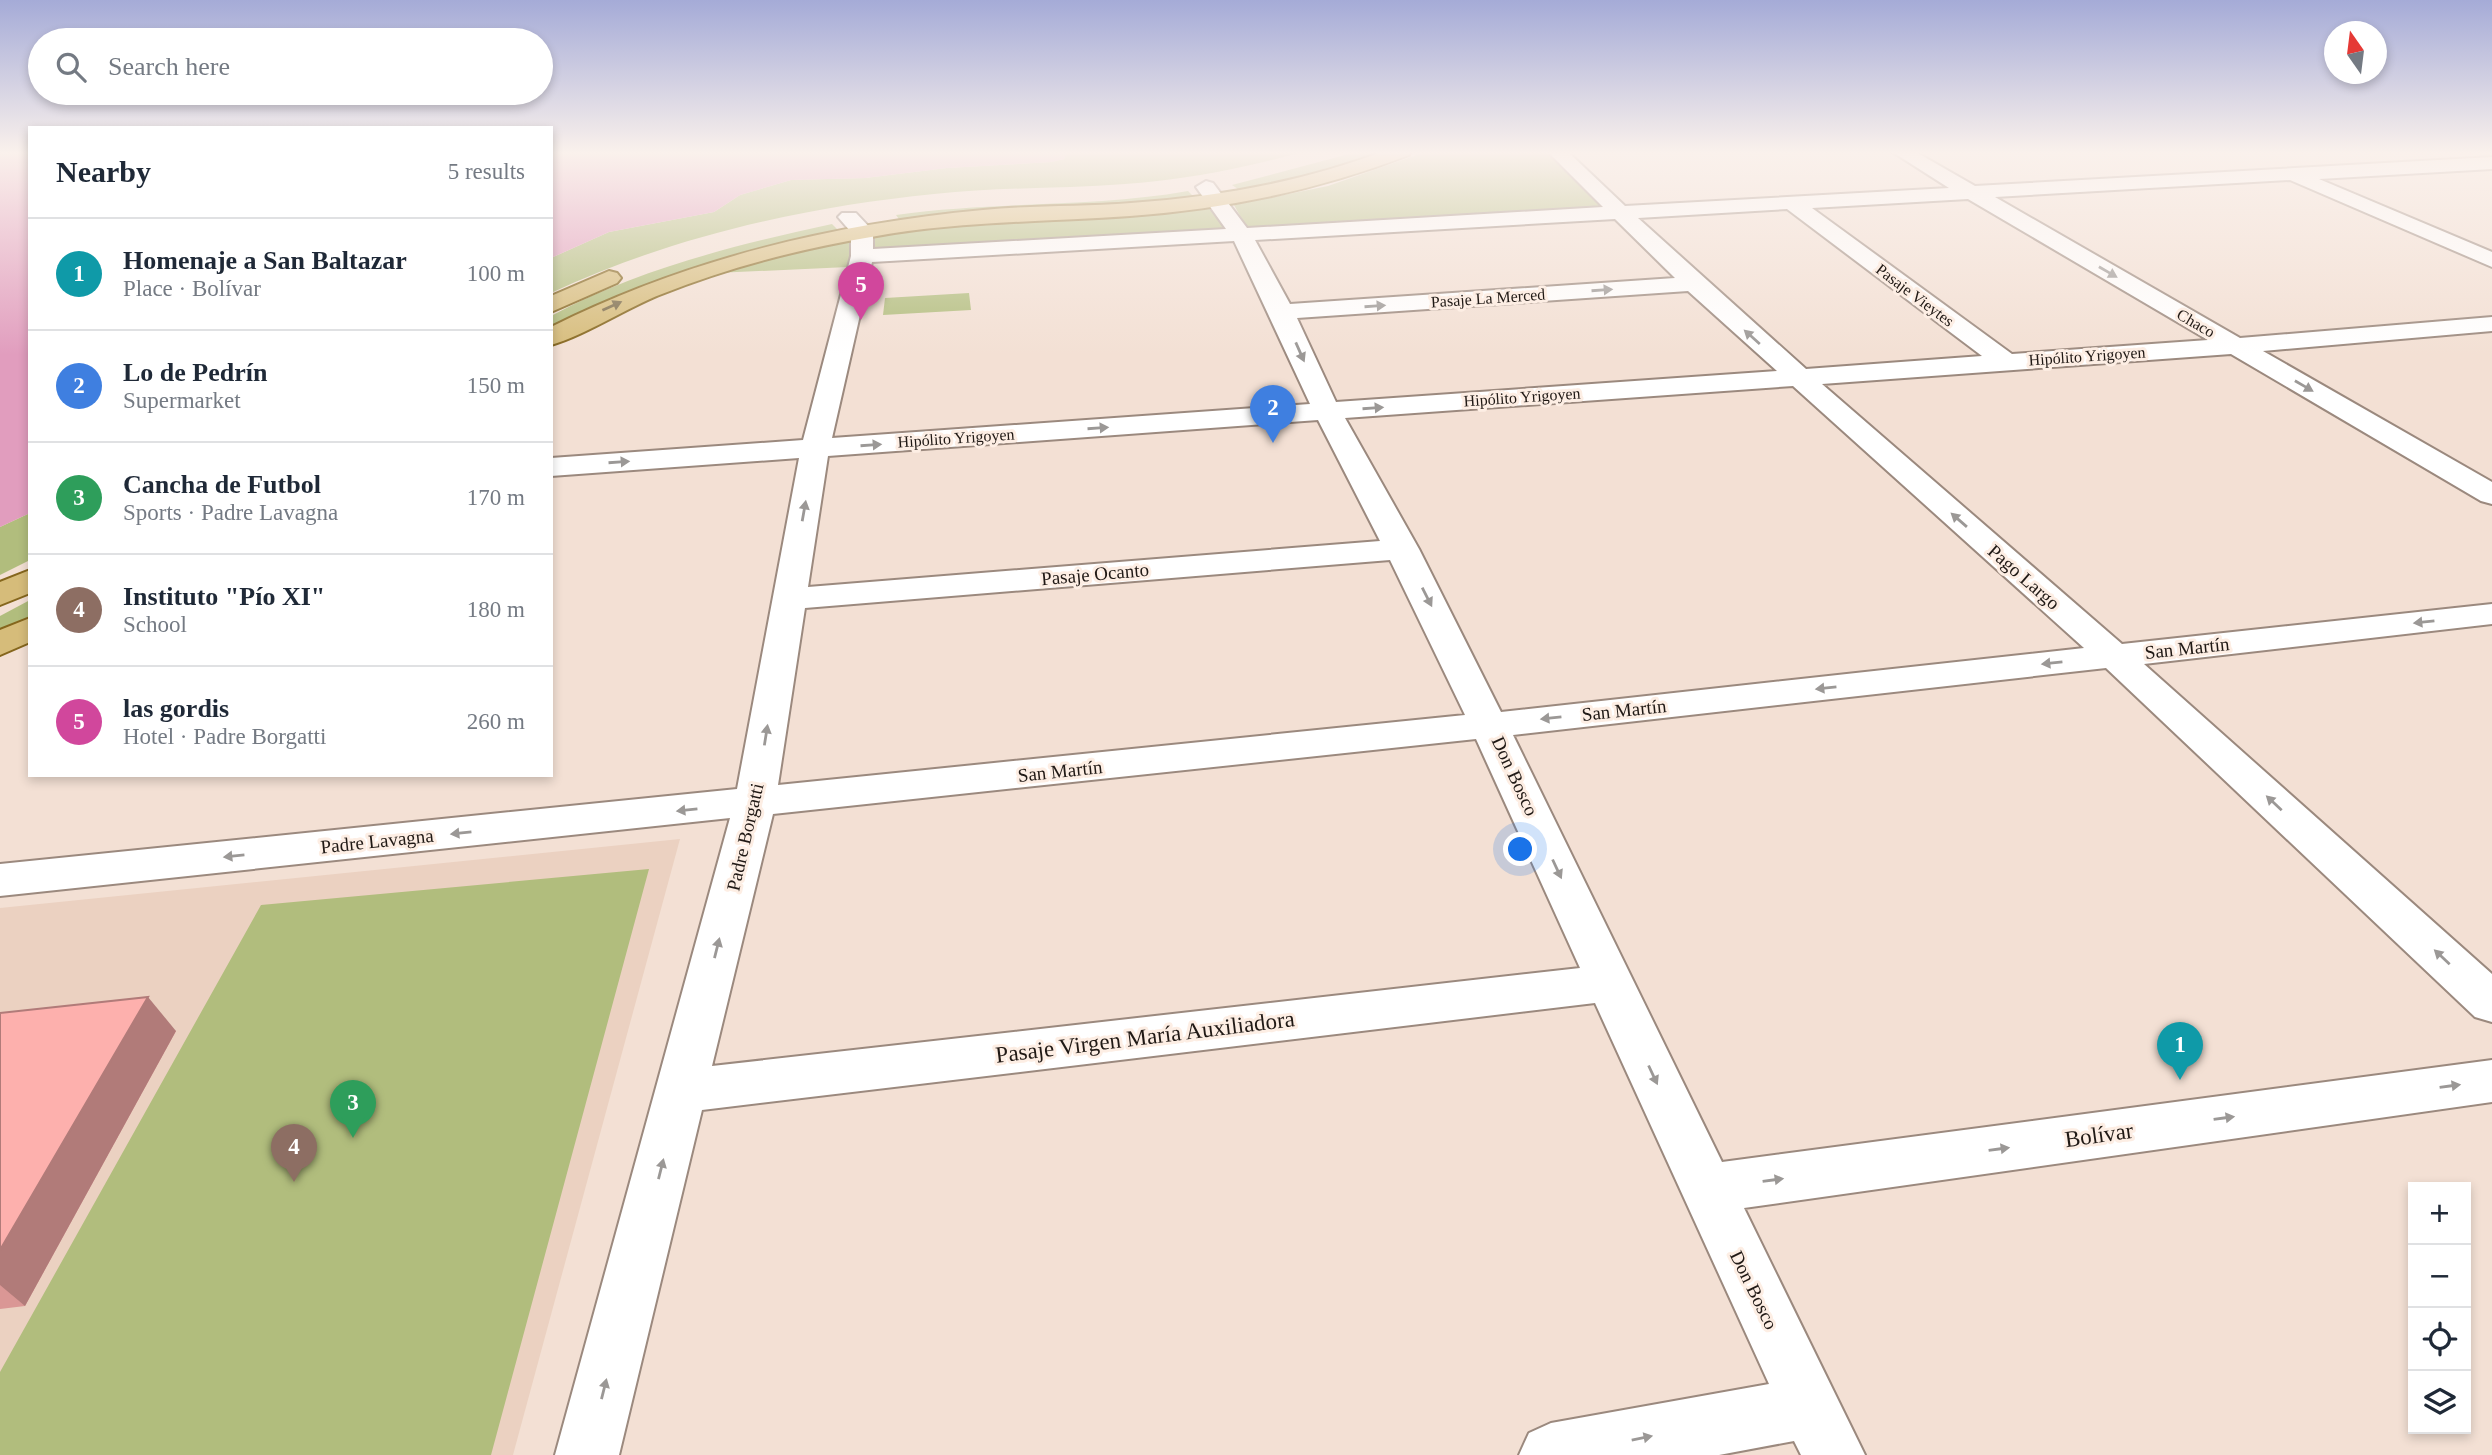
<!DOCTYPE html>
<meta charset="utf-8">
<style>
body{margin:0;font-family:Georgia,serif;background:#f2f2f3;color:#1f2937}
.controls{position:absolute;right:21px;bottom:21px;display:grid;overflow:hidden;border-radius:0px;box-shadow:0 4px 10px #0003}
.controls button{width:63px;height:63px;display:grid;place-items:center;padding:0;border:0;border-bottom:2px solid #e0e1e3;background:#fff;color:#1f2937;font:35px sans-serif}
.compass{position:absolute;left:2324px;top:21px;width:63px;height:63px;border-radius:50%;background:#fff;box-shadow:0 4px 10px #0003;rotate:346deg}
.you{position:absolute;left:1521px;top:850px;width:24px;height:24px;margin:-18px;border:5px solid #fff;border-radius:50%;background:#1a73e8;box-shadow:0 0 0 10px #1a73e833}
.badge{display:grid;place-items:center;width:46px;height:46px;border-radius:50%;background:#1466b4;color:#fff;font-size:23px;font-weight:700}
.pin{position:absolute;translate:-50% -58px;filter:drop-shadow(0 2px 4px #0008)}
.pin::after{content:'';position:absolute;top:37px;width:24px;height:21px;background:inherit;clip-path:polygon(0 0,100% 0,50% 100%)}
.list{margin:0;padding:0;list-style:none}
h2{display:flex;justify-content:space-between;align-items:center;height:91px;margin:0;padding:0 28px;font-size:30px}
h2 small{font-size:23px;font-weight:400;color:#747a83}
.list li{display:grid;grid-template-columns:46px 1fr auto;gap:21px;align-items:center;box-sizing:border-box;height:112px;padding:0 28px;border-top:2px solid #e0e1e3}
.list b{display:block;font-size:26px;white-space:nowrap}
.list p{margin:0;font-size:23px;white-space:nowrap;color:#747a83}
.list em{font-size:23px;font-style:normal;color:#747a83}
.icon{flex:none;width:38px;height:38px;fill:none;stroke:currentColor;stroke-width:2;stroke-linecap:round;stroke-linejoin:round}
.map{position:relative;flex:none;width:2492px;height:1455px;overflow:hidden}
.search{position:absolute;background:#fff;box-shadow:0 4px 10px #0003;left:28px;top:28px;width:525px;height:77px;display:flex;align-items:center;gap:18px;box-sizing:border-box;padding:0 24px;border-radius:38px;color:#747a83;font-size:26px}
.panel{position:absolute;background:#fff;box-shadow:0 4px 10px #0003;left:28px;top:126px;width:525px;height:651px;border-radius:0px}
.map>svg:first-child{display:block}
.built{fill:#ebd1c1}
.green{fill:#b1bd7d}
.water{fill:#e19dbe}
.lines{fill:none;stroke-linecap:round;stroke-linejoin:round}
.street-casing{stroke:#9b897e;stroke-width:4}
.primary-casing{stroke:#85661d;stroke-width:4}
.street{fill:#fff;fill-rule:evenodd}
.primary{fill:#d6bc7a;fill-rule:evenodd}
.wall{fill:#da9795}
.shaded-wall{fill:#b17b79}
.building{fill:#fdb0ad;stroke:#b17b79;stroke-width:2}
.oneway{fill:#9b9896}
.oneway2{fill:#7b6a48}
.labels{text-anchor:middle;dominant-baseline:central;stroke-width:6;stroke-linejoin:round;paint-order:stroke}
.far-street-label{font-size:16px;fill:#201915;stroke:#fdeee4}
.street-label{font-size:19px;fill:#201915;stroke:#fdeee4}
.near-street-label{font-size:23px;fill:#201915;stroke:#fdeee4}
</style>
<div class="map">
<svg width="2492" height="1455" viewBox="0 0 2492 1455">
<rect width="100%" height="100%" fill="#f3e0d4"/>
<path class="built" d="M680 839 513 1455H0V908Z"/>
<path class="green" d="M1067 151H1307C1248 167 1186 180 1125 184 1061 189 997 187 934 194 804 207 670 237 551 293V258L609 232 714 212 740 195 791 180 865 178 947 168 1051 162 1064 159Z
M1360 151H1389L1300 179 1241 191 1232 185Z
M1428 151H1550L1611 211 1249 232 1234 205 1328 186Z
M1188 191 1195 198 901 222 896 215C993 201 1092 208 1188 191Z
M1211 206 1227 233 868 253 870 233 997 221 1089 219Z
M832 224 840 232 762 250 551 332V316C638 269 736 245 832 224Z
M844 241 853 242 848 267 715 273Z
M969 293 971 310 883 315 885 298Z
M30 513V560L0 575V527Z
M30 600V623L0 639V616Z
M649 869 491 1455H0V1372L261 905Z"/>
<path class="water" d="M0 151H30V513L0 527Z
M551 151H1067L1064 159 1051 162 947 168 865 178 791 180 740 195 714 212 609 232 551 258Z"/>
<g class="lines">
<g class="street-casing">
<path id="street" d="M1547 151H1567L1625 206 1949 188 1891 151H1914L1975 186 2492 157V169L2319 179 2492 252V267L2290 180 1995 197 2240 338 2492 317V331L2263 351 2492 482V504L2481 501 2231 354 1822 384 2122 644 2492 604V624L2144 664 2492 974V1022L2475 1017 2106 668 1513 735 1722 1162 2492 1060V1102L1744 1208 1865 1455H1801L1794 1441 1719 1455H1519L1529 1433 1551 1423 1769 1384 1595 1003 702 1110 619 1455H555L730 818 0 896V864L737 789 799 458 551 476V458L803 440 851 256V232L838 217 842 213H856L873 231V249L1226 229 1196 187 1206 181 1213 183 1247 228 1603 207ZM1968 199 2208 340 2012 354 1812 208ZM1787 209 1982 356 1806 369 1638 218ZM1615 219 1675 278 1290 304 1255 240ZM1234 241 1310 404 832 438 872 262ZM1688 291 1777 371 1336 402 1297 318ZM1793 386 2084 648 1501 712 1419 549 1345 418ZM1318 420 1380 541 808 587 828 456ZM1390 560 1465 715 778 785 805 608ZM1476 739 1580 968 712 1066 773 814Z"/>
</g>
<g class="primary-casing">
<path id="primary" d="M1384 151H1411L1409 155C1319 190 1226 209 1130 216 1043 222 957 221 871 237 800 249 729 267 662 294 628 307 584 336 551 345V327C687 259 832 224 983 210 1032 205 1082 207 1131 203 1217 197 1303 182 1384 151Z
M609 271 617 273 621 278 617 283 551 312V296Z
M30 570V593L0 605V582Z
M30 618V642L0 655V630Z"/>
</g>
<use href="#street" class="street"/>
<use href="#primary" class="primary"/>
</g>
<path class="wall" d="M0 1013 176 1031 25 1306 0 1309Z"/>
<path class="shaded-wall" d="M148 997 176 1031 25 1306 0 1285V1250Z"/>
<path class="building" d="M148 997 0 1250V1013Z"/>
<defs><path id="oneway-solid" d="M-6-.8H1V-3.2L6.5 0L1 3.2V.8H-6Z" transform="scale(1.75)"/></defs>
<g class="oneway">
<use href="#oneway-solid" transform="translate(2108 272) rotate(30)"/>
<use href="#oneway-solid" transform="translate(1602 290) rotate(-4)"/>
<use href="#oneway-solid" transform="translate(1375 306) rotate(-4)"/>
<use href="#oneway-solid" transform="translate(1752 337) rotate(-138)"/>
<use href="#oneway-solid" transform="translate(1300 352) rotate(66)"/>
<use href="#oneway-solid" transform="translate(2304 386) rotate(30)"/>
<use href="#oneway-solid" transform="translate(1373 408) rotate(-4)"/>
<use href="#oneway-solid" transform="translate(1098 428) rotate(-4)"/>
<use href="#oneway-solid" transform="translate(871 445) rotate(-4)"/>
<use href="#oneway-solid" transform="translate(619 462) rotate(-4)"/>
<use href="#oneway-solid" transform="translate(804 511) rotate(-80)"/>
<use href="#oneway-solid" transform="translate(1959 520) rotate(-139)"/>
<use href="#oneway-solid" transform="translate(1427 597) rotate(63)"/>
<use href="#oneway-solid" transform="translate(2424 622) rotate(174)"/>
<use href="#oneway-solid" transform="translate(2052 663) rotate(174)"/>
<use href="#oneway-solid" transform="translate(1826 688) rotate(174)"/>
<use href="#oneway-solid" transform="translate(1551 718) rotate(174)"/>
<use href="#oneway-solid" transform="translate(766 735) rotate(-81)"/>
<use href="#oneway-solid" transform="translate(2274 803) rotate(-137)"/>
<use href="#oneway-solid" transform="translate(687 810) rotate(174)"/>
<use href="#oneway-solid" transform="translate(461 833) rotate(174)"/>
<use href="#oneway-solid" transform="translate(234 856) rotate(174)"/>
<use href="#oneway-solid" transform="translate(1557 869) rotate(65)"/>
<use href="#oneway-solid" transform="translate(717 948) rotate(-76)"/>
<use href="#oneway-solid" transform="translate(2442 957) rotate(-137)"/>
<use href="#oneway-solid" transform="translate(1653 1075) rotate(65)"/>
<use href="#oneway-solid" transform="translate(2450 1086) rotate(-8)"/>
<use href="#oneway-solid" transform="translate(2224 1118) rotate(-8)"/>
<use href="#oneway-solid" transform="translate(1999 1149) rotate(-8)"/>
<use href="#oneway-solid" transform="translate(661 1169) rotate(-76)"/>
<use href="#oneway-solid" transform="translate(1773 1180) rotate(-8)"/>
<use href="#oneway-solid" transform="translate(604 1389) rotate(-76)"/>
<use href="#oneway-solid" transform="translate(1642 1438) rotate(-11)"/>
</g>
<use class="oneway2" href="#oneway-solid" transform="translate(612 306) rotate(-24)"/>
<linearGradient id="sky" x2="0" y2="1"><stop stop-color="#a5abd7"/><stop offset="0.43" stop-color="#faf1ec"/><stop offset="1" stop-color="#faf1ec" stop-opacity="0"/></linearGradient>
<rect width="2492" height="355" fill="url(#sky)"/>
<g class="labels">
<g class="far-street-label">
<text transform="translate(1915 295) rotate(37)">Pasaje Vieytes</text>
<text transform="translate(1488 298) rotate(-4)">Pasaje La Merced</text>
<text transform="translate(2196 323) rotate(30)">Chaco</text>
<text transform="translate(2087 356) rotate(-4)">Hipólito Yrigoyen</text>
<text transform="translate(1522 397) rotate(-4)">Hipólito Yrigoyen</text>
<text transform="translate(956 438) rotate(-4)">Hipólito Yrigoyen</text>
</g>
<g class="street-label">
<text transform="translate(1095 574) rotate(-5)">Pasaje Ocanto</text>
<text transform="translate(2024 577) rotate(41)">Pago Largo</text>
<text transform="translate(2187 648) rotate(-6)">San Martín</text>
<text transform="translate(1624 710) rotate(-6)">San Martín</text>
<text transform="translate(1060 771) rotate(-6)">San Martín</text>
<text transform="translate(1515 776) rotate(65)">Don Bosco</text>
<text transform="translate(745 837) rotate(-77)">Padre Borgatti</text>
<text transform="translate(377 841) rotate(-6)">Padre Lavagna</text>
<text transform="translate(1754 1290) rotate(64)">Don Bosco</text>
</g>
<g class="near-street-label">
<text transform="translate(1145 1037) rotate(-7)">Pasaje Virgen María Auxiliadora</text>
<text transform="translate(2099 1135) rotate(-8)">Bolívar</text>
</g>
</g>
</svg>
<div class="controls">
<button>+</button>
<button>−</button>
<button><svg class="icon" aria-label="locate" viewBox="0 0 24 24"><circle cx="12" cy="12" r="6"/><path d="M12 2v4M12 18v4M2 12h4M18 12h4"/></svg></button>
<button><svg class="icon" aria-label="layers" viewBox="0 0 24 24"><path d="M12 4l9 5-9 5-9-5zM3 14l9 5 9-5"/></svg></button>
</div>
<svg class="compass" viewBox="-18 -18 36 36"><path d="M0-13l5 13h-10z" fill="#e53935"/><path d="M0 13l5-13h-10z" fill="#747a83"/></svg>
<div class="you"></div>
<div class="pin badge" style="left:2180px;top:1080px;background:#0f9aa8">1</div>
<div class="pin badge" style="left:1273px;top:443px;background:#3f7fe0">2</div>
<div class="pin badge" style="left:353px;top:1138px;background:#2e9e5b">3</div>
<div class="pin badge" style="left:294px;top:1182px;background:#8d6e63">4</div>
<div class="pin badge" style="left:861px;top:320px;background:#d1479c">5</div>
<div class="search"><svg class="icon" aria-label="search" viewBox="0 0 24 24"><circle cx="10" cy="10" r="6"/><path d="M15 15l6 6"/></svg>Search here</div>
<section class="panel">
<h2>Nearby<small>5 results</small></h2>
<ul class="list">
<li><span class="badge" style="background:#0f9aa8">1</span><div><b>Homenaje a San Baltazar</b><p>Place · Bolívar</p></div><em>100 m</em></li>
<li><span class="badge" style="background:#3f7fe0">2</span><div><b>Lo de Pedrín</b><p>Supermarket</p></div><em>150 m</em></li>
<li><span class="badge" style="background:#2e9e5b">3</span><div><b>Cancha de Futbol</b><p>Sports · Padre Lavagna</p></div><em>170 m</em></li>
<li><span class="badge" style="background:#8d6e63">4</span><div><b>Instituto &quot;Pío XI&quot;</b><p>School</p></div><em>180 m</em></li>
<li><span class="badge" style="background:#d1479c">5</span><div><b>las gordis</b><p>Hotel · Padre Borgatti</p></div><em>260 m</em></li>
</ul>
</section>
</div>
